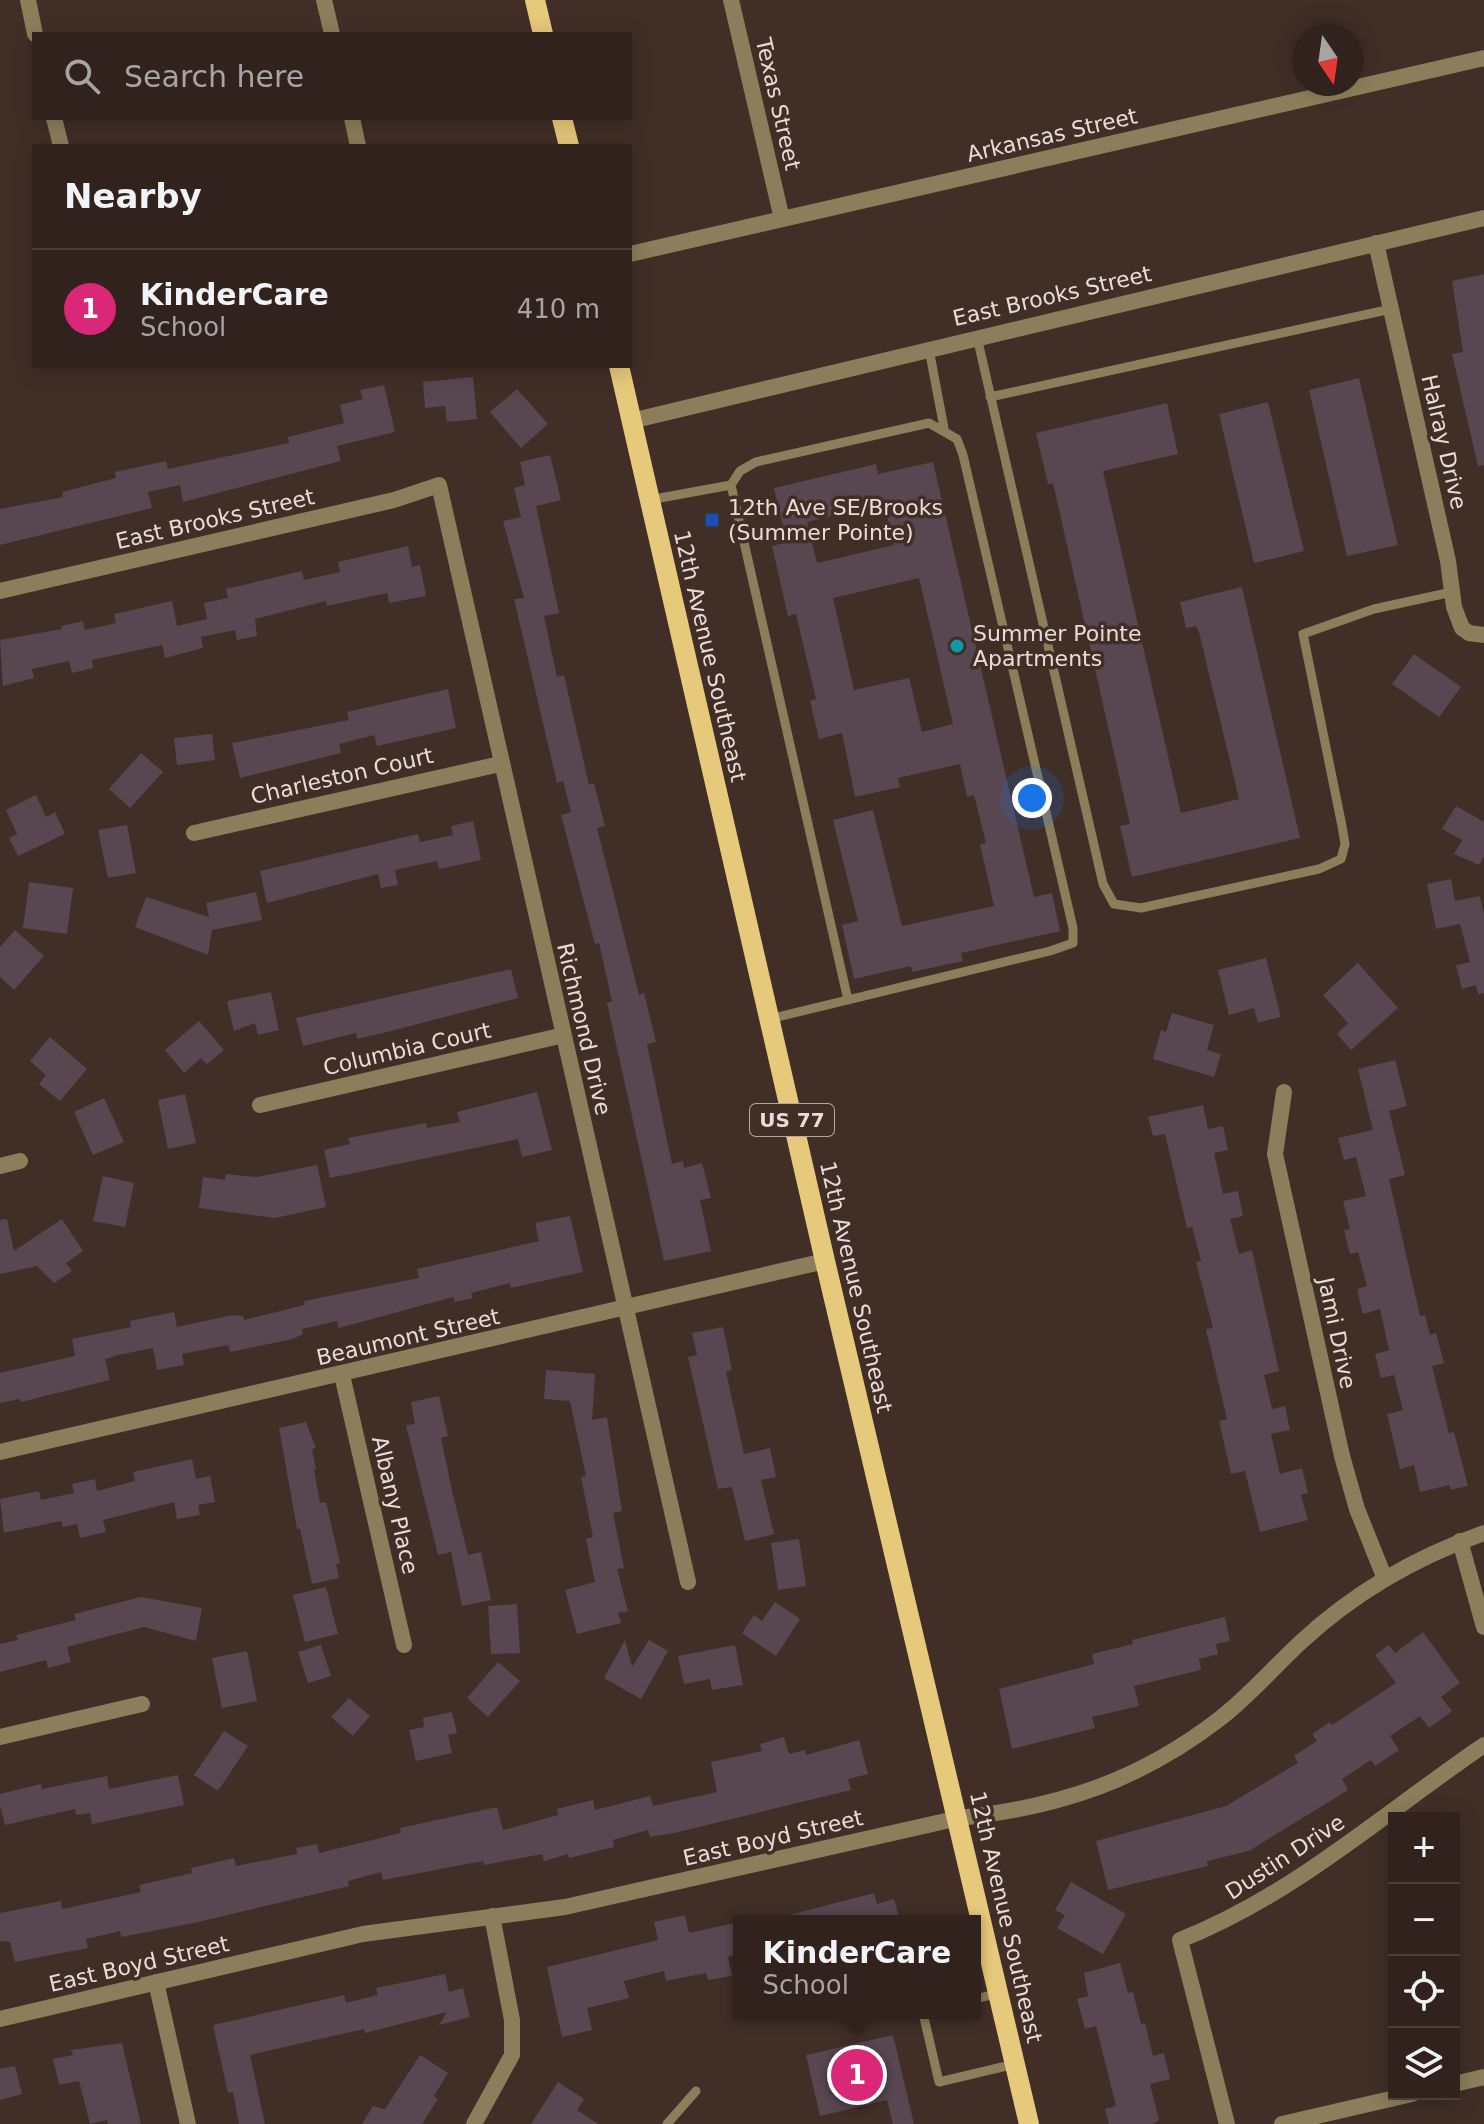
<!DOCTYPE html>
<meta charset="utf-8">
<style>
body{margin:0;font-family:"DejaVu Sans",sans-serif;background:#3d2f2a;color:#f1f3f6}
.controls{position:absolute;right:24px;bottom:24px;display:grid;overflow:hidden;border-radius:0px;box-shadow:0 4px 20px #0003}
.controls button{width:72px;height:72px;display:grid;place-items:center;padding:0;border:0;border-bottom:2px solid #4c3f3b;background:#31221d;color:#f1f3f6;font:40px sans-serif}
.compass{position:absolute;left:1292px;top:24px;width:72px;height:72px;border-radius:50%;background:#31221d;box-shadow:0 4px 20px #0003;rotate:167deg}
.you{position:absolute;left:1032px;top:798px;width:28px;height:28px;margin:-20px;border:6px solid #fff;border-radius:50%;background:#1a73e8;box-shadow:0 0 0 12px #1a73e833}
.badge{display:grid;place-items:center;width:52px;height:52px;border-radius:50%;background:#db2777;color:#fff;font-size:26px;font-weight:700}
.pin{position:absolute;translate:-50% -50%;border:4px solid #fff;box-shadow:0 2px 8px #0006}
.popup{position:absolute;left:733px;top:1915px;width:248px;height:104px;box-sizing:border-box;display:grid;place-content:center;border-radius:0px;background:#31221d;filter:drop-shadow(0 2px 6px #0005);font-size:26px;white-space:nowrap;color:#a8a4a4}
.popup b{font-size:30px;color:#f1f3f6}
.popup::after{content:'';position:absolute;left:50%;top:100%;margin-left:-16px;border:16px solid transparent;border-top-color:#31221d}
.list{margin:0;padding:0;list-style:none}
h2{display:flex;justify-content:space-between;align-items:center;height:104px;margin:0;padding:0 32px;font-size:34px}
h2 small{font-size:26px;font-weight:400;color:#a8a4a4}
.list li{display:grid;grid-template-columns:52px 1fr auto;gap:24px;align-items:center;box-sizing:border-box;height:120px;padding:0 32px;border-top:2px solid #4c3f3b}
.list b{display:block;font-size:30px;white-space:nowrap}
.list p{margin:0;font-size:26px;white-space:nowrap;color:#a8a4a4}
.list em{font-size:26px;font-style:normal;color:#a8a4a4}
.icon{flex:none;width:44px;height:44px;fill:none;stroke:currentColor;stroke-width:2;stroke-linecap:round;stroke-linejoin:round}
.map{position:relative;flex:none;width:1484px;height:2124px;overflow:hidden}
.search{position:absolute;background:#31221d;box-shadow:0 4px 20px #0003;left:32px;top:32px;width:600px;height:88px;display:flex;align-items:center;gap:20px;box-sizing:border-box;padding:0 28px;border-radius:0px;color:#a8a4a4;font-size:30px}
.panel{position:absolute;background:#31221d;box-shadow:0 4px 20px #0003;left:32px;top:144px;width:600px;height:224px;border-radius:0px}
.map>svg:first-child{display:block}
.building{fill:#584651;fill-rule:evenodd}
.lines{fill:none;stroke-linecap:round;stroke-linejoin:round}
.service{stroke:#8c7e5a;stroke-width:9}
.minor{stroke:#8c7e5a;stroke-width:16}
.tertiary{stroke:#8c7e5a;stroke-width:16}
.primary{stroke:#e7c97c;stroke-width:20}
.transit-dot{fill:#1a4fb4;stroke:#412e27;stroke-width:3}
.culture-dot{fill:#0f9aa8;stroke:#412e27;stroke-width:3}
.labels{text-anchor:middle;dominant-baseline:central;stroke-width:7;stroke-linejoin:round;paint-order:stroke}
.shield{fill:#412e27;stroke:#b6a8a2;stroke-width:2}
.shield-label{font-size:20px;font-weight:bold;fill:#e8dcd7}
.street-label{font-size:22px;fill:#e8dcd7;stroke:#412e27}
.poi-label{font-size:22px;fill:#e8dcd7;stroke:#412e27;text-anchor:start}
</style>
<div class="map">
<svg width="1484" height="2124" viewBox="0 0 1484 2124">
<rect width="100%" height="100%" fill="#412e27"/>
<path class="building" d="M1484 274V465L1478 466 1452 354 1463 352 1452 281Z
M473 377 477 419 447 422 445 406 425 408 423 382Z
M1359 378 1398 545 1347 556 1309 390Z
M384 385 395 432 337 446 341 461 183 502 180 485 148 492 152 508 0 545V509L63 497 62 492 116 478 115 472 166 461 168 469 289 443 288 437 344 423 340 405 363 399 360 390Z
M517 389 548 424 521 448 490 412Z
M1268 402 1304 551 1254 563 1219 414Z
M1167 403 1178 454 1103 471 1181 813 1239 799 1199 632 1196 626 1186 628 1180 602 1242 587 1300 838 1132 877 1120 826 1130 824 1053 483 1048 484 1036 433Z
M550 455 561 500 536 506 559 613 544 616 557 677 564 675 589 785 594 783 605 826 597 828 639 995 644 993 656 1042 647 1044 672 1164 683 1161 684 1168 702 1163 711 1198 700 1200 711 1251 664 1261 607 1003 612 1001 599 943 595 944 561 815 571 812 563 781 557 783 514 599 524 598 503 521 521 517 514 488 525 485 520 462Z
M933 462 1034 897 1052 893 1060 931 961 953 963 961 912 972 911 966 854 979 842 925 858 921 833 820 873 810 902 926 994 906 980 844 986 843 974 795 967 797 960 764 898 778 900 787 855 797 842 733 819 739 810 701 816 699 796 614 788 616 772 546 787 542 774 488 876 464 878 474ZM884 503 894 545 817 563 807 522ZM919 578 953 724 922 732 909 678 854 690 833 598Z
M408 546 412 567 420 565 426 596 389 603 387 593 327 606 326 601 255 619 257 636 237 640 235 630 201 637 203 648 165 658 162 645 92 660 93 668 72 673 69 661 32 669 34 678 3 686 0 640 62 629 61 626 83 621 85 630 116 623 114 614 172 601 177 626 207 619 204 603 228 598 226 589 302 571 304 580 340 572 338 562Z
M1414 654 1461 687 1439 717 1392 684Z
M448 689 456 728 377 746 374 735 339 744 341 753 240 778 232 743 349 720 347 712Z
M212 734 215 760 177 765 174 738Z
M141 753 163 772 130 808 109 789Z
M36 795 46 817 55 812 65 834 18 856 9 838 17 834 6 810Z
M1456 806 1484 822V857L1479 865 1454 854 1462 840 1442 829Z
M473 821 481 860 439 869 437 861 395 870 398 885 381 888 378 874 267 903 260 871 418 834 420 842 453 835 451 826Z
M127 825 136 873 108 878 98 830Z
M1451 879 1455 901 1480 896 1484 915V993L1478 994 1476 985 1462 989 1456 965 1470 962 1460 924 1436 929 1427 884Z
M29 882 73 888 67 934 23 928Z
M256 892 262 920 212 930 208 955 135 927 146 897 209 917 206 903Z
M15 930 44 956 14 990 0 977V947Z
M1266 958 1281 1017 1258 1023 1254 1008 1229 1015 1218 970Z
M1358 963 1398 1008 1351 1050 1337 1034 1348 1023 1323 995Z
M511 969 518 998 387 1032 357 1039 356 1033 303 1046 296 1018Z
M271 992 279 1030 258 1035 255 1023 234 1031 227 1001Z
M1172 1013 1214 1025 1207 1050 1221 1054 1214 1077 1153 1059 1161 1030 1166 1032Z
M199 1021 224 1050 207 1064 201 1058 184 1073 165 1050Z
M50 1037 87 1069 60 1101 39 1084 46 1075 30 1061Z
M1395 1060 1407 1106 1389 1111 1405 1175 1389 1179 1420 1316 1425 1315 1430 1335 1436 1333 1444 1363 1432 1366 1449 1433 1454 1432 1468 1486 1451 1490 1449 1485 1420 1492 1414 1465 1400 1469 1387 1414 1403 1410 1394 1375 1381 1378 1375 1354 1389 1350 1380 1309 1363 1314 1357 1289 1367 1286 1358 1252 1350 1254 1344 1230 1350 1229 1343 1201 1366 1196 1356 1157 1344 1160 1338 1138 1373 1130 1358 1069Z
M537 1092 552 1150 522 1157 518 1139 330 1178 324 1150 350 1144 348 1138 426 1123 427 1128 460 1122 457 1112Z
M185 1094 196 1143 168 1149 158 1100Z
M104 1098 124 1142 93 1155 74 1112Z
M1203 1105 1208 1129 1223 1126 1228 1150 1214 1153 1223 1194 1238 1191 1243 1216 1230 1219 1239 1254 1252 1250 1279 1371 1264 1375 1272 1409 1285 1406 1290 1430 1271 1434 1280 1474 1302 1468 1308 1493 1301 1495 1308 1520 1260 1532 1245 1471 1231 1474 1219 1421 1227 1419 1206 1329 1213 1328 1196 1262 1201 1261 1192 1227 1187 1228 1165 1134 1153 1136 1148 1117Z
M317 1165 326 1207 275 1218 199 1208 203 1177 225 1180 226 1174 257 1177Z
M103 1176 134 1183 125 1227 93 1221Z
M570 1216 583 1272 511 1288 510 1283 471 1293 473 1298 455 1302 453 1297 339 1328 337 1321 302 1329 303 1334 293 1339 230 1352 228 1345 182 1354 184 1365 157 1370 153 1348 118 1355 105 1359 110 1380 21 1402 20 1399 0 1403V1373L75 1356 72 1339 131 1327 130 1321 174 1312 177 1327 232 1315 243 1316 244 1320 305 1305 304 1301 419 1278 417 1269 539 1241 535 1223Z
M7 1219 14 1251 62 1219 83 1251 66 1263 72 1271 54 1283 37 1266 0 1274V1220Z
M723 1327 732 1370 726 1372 744 1454 770 1448 776 1477 761 1480 774 1534 745 1541 732 1487 718 1489 688 1357 697 1355 692 1333Z
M546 1370 595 1374 592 1420 607 1417 622 1511 613 1513 624 1568 617 1569 628 1611 618 1613 621 1623 577 1634 565 1590 595 1582 586 1539 593 1537 581 1477 586 1476 570 1401 544 1399Z
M439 1396 448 1436 441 1438 453 1495 468 1555 481 1552 491 1600 462 1606 451 1552 438 1555 406 1425 415 1424 411 1402Z
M306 1422 316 1448 312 1449 316 1469 314 1470 320 1503 326 1502 340 1563 336 1564 339 1578 312 1584 300 1529H297L279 1428Z
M192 1459 196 1479 210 1476 215 1502 198 1505 200 1515 177 1519 174 1502 103 1520 106 1532 80 1538 77 1524 63 1527 61 1521 4 1533 0 1499 39 1491 41 1500 74 1493 72 1484 95 1479 97 1491 135 1481 133 1472Z
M799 1539 806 1586 778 1590 771 1543Z
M326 1587 338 1634 305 1642 293 1595Z
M141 1597 202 1608 196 1641 144 1627 67 1647 71 1662 48 1668 46 1660 0 1672V1644L18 1640 16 1635 76 1620 74 1614Z
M775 1602 800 1619 776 1656 742 1633 754 1615 762 1621Z
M517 1604 520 1653 491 1654 488 1606Z
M1225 1617 1230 1641 1216 1644 1218 1654 1199 1659 1201 1670 1134 1686 1139 1706 1092 1717 1095 1728 1012 1749 999 1689 1094 1664 1092 1654 1133 1644 1132 1640Z
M1423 1632 1460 1683 1441 1697 1452 1711 1429 1728 1420 1716 1390 1736 1399 1750 1375 1766 1371 1760 1342 1779 1348 1790 1249 1851 1207 1861 1208 1866 1108 1890 1096 1841 1226 1806 1298 1763 1294 1756 1317 1741 1312 1734 1330 1722 1332 1725 1396 1683 1375 1655 1389 1645 1395 1653Z
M625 1640 632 1667 649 1640 668 1651 641 1699 604 1678Z
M321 1645 331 1676 308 1683 298 1652Z
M735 1645 743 1685 712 1690 710 1679 684 1684 678 1656Z
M247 1651 257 1701 222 1708 212 1658Z
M498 1662 520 1681 488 1717 467 1698Z
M349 1698 370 1716 353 1736 331 1717Z
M452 1712 457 1733 448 1735 452 1753 416 1761 409 1730 424 1727 423 1718Z
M224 1731 248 1746 218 1791 194 1775Z
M784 1737 789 1754 805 1750 806 1755 859 1740 868 1774 848 1779 851 1790 674 1833 650 1837 648 1830 613 1840 614 1847 569 1858 568 1854 544 1861 542 1854 484 1865 483 1861 383 1880 381 1872 348 1881 349 1886 194 1923 121 1937 120 1931 86 1939 88 1948 15 1962 10 1942 0 1941V1913L61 1901 62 1909 141 1892 139 1885 192 1873 191 1868 234 1858 236 1866 297 1854 296 1848 317 1844 319 1853 401 1833 400 1828 497 1807 503 1830 558 1815 557 1809 593 1800 595 1810 650 1796 653 1806 717 1792 711 1762 762 1751 760 1744Z
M178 1775 184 1805 92 1824 90 1813 76 1815 75 1809 5 1825 0 1805V1794L41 1784 42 1789 107 1776 109 1789Z
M1071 1882 1126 1914 1103 1954 1057 1928 1065 1915 1055 1910Z
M874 1893 877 1904 894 1899 900 1921H790L789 1915Z
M685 1915 689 1933 739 1922V1954L728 1957 732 1976 708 1980 706 1973 666 1981 664 1971 624 1981 629 1998 587 2008 592 2030 562 2037 547 1967 658 1940 654 1922Z
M1120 1963 1128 1993 1133 1992 1141 2024 1145 2023 1153 2056 1164 2053 1170 2079 1150 2084 1159 2120 1153 2124H1109L1105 2109 1116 2106 1096 2026 1085 2029 1077 1999 1088 1996 1084 1973Z
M445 1974 449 1992 463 1988 470 2017 439 2025 447 2012 365 2033 364 2029 250 2055 265 2124H239L233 2092 228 2093 213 2025 344 1995 346 2003 378 1995 376 1988Z
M893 2035 914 2124H893L887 2100 820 2116 806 2055Z
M122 2043 141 2124H108L107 2120 90 2124 79 2081 59 2085 53 2059 73 2055 71 2050Z
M420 2055 448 2073 434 2096 438 2099 422 2124H362L373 2106 385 2109Z
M15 2066 22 2094 0 2100V2069Z
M558 2082 584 2099 577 2110 598 2124H531Z"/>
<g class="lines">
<path class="service" d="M977 337 1103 884 1114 904 1141 908 1319 869 1341 859 1345 844 1342 826 1303 634 1374 609 1452 592
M929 349 944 428
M990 397 1391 309
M649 500 731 485
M769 1019 1050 951 1073 943V928L963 455 957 439 929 423 756 462 740 471 731 485 848 1000
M975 1999 999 1993
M923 2013 939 2082 1015 2064
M667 2124 696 2091"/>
<path class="minor" d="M28 0 35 34
M324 0 332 34
M731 0 782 219
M54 118 61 146
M352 118 358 146
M1376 243 1448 561 1454 607 1462 628 1469 633 1484 635
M630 254 1484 58
M631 421 1484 218
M0 591 394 500 439 485 688 1582
M194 833 500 764
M1284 1092 1275 1154 1342 1456 1357 1509 1385 1579
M260 1105 564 1035
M0 1166 20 1161
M342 1375 404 1645
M0 1452 825 1261
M1460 1541 1484 1627
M0 1737 142 1704
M156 1982 188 2124
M0 2019 363 1934 565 1907 959 1818
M1454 2084 1484 2077
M474 2124 512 2055V2020L492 1916
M1227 2124 1180 1940C1294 1895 1384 1813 1484 1745
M1282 2124 1412 2094"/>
<path class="tertiary" d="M959 1818C1061 1807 1141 1780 1222 1717 1251 1694 1275 1666 1302 1641 1355 1592 1416 1557 1484 1533"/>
<path class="primary" d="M535 0 543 34
M562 118 569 146
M619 366 825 1261 1029 2124"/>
</g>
<rect class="transit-dot" x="704" y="512" width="16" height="16" rx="4"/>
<circle class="culture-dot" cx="957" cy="646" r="8"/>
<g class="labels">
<rect class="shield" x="750" y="1104" width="84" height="32" rx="6"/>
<g class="shield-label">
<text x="792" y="1120">US 77</text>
</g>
<g class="street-label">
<text transform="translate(778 104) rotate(77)">Texas Street</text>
<text transform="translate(1052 135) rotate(-13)">Arkansas Street</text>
<text transform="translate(1052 296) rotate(-13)">East Brooks Street</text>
<text transform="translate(1444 442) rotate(77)">Halray Drive</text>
<text transform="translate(215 519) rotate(-13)">East Brooks Street</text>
<text transform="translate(710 656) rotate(77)">12th Avenue Southeast</text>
<text transform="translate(342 776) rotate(-13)">Charleston Court</text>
<text transform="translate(584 1029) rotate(77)">Richmond Drive</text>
<text transform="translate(407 1049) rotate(-13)">Columbia Court</text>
<text transform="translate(856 1287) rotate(77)">12th Avenue Southeast</text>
<text transform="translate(1337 1333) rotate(78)">Jami Drive</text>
<text transform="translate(408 1337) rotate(-13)">Beaumont Street</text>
<text transform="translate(395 1505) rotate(77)">Albany Place</text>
<text transform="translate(773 1838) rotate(-13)">East Boyd Street</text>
<text transform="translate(1285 1857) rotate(-33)">Dustin Drive</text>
<text transform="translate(1006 1917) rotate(77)">12th Avenue Southeast</text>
<text transform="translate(139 1964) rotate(-13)">East Boyd Street</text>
</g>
<g class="poi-label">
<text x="728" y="507">12th Ave SE/Brooks<tspan x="728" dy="25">(Summer Pointe)</tspan></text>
<text x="973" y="633">Summer Pointe<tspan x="973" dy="25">Apartments</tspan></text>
</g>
</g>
</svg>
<div class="controls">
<button>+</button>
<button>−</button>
<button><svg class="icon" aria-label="locate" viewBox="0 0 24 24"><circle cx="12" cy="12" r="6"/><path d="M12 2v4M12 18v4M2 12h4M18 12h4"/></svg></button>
<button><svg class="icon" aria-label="layers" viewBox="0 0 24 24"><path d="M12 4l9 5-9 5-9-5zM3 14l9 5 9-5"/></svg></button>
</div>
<svg class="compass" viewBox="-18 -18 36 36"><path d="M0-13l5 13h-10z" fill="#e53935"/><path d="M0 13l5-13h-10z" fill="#a8a4a4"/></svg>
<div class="you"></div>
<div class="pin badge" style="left:857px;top:2075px">1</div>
<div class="popup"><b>KinderCare</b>School</div>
<div class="search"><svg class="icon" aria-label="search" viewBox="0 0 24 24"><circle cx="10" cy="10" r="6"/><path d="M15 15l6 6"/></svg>Search here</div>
<section class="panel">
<h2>Nearby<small></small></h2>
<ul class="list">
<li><span class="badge">1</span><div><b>KinderCare</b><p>School</p></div><em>410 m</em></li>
</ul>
</section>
</div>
